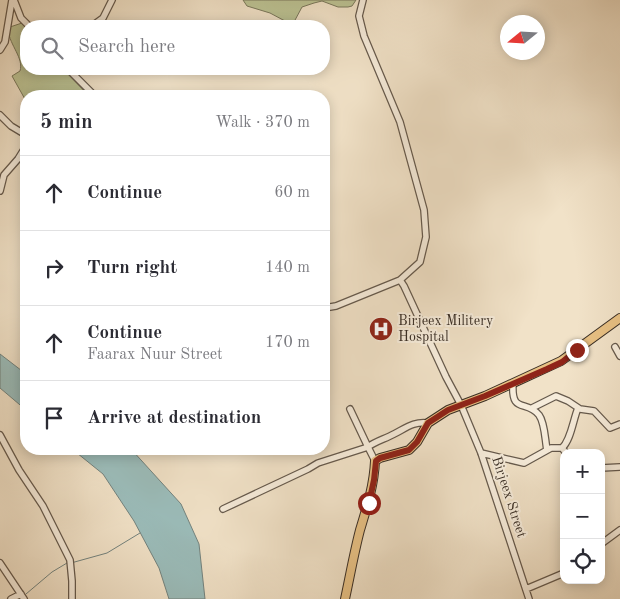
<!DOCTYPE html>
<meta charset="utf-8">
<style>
body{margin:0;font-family:"Old Standard TT",serif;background:#f7f7f7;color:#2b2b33}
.controls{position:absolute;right:15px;bottom:15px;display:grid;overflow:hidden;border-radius:10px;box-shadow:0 2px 12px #0003}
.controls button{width:45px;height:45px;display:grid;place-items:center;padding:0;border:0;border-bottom:1px solid #e1e1e2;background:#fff;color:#2b2b33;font:25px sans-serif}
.compass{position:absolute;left:500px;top:15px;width:45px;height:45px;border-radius:50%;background:#fff;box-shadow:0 2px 12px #0003;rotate:252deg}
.stop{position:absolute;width:15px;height:15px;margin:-11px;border:4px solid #8f2418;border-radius:50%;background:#fff}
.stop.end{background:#8f2418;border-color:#fff;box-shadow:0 1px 5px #0008}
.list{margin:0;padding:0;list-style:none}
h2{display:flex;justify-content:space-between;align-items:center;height:65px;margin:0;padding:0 20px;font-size:21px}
h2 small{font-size:16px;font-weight:400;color:#7c7c81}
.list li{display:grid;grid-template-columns:32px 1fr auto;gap:15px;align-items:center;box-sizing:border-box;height:75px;padding:0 20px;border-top:1px solid #e1e1e2}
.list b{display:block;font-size:19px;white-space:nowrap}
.list p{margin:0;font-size:16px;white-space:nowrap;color:#7c7c81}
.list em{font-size:16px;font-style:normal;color:#7c7c81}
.icon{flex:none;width:28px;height:28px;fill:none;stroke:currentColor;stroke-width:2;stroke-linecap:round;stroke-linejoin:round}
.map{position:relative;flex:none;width:620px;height:599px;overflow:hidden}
.search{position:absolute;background:#fff;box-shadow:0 2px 12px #0003;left:20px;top:20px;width:310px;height:55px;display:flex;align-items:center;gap:12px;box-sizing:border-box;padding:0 18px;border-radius:20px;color:#7c7c81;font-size:19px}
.panel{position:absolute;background:#fff;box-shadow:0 2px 12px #0003;left:20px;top:90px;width:310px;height:365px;border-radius:20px}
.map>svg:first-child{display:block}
.green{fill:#bcc394;stroke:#7a785c}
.water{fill:#9bbdbb;stroke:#73837f}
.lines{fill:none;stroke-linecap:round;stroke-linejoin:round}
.stream{stroke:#73837f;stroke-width:1}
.minor-casing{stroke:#665a4d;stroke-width:8}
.major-casing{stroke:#382d24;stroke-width:10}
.minor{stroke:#f6ecdb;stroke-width:5.5}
.major{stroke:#e8c184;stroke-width:8}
.route{stroke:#8f2418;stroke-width:6}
.labels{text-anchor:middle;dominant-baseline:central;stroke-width:4;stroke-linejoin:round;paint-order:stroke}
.poi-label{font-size:14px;fill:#382d24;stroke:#f6ecdb;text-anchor:start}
.street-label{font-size:14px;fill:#382d24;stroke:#f6ecdb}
</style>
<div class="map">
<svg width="620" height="599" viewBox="0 0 620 599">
<rect width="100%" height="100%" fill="#f1e2c8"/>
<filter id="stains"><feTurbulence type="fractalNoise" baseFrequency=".004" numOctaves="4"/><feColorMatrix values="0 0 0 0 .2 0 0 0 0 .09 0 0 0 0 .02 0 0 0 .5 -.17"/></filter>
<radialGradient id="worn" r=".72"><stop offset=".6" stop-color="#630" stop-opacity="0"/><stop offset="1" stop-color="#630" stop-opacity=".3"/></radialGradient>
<path class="green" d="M243 0H356L352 6 348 7H338L322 1 314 3 302 7 294 22 285 21 270 13 247 6Z
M22 23 26 26V69H63L89 96H26V101L12 76 20 71C24 58 10 46 8 30L10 27Z"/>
<path class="water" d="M0 354 26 374V410L0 388Z
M72 449H131L181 504 199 544 205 599H169L159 568 134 521 103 474Z"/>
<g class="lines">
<path class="stream" d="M71 563 107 553 140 533
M26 594 52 572 67 563"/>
<g class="minor-casing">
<path id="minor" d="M14 0 21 18 29 26
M92 26 103 18 112 0
M0 50 5 42 12 0
M68 69 95 96
M0 115 11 126 26 135
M0 191 4 175 18 159 26 146
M26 221 24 226 26 278
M400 280 404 286 446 377 461 405 481 453 529 599
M324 308 336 306 400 280 420 262 426 237 424 210 400 122 364 36 359 16 363 0
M615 347 620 356
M513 383C511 415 526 399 539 415 545 423 545 440 547 450
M532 408 556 396 568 401 580 409 594 411 610 428 620 424
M350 409 368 447C376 441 385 439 394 434 406 428 414 421 428 423
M0 435 19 470 43 506 70 560 72 581V599
M562 448C571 440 573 420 578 408
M481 453 524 463 551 448H562L566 453
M601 468 620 467
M223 509 308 469 318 463 368 447 375 461
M601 544 620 530
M0 563 24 599
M526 589 564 573
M11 599 21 594"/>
</g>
<g class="major-casing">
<path id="major" d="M345 599C350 576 354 553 360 530 367 507 374 485 375 461L380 458 409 450 417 442 428 423 448 410 485 396 561 361 620 318"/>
</g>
<use href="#minor" class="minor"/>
<use href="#major" class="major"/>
</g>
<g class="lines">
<path class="route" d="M369 503 374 480 376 461 380 458 409 450 417 442 428 423 448 410 485 396 547 369 562 362 577 350"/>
</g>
<defs>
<g id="hospital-disc" transform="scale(1.25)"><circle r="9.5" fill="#8f2418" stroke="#f6ecdb"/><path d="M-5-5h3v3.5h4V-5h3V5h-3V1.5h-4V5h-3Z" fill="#fff"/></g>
</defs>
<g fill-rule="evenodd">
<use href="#hospital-disc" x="381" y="329"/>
</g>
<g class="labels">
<g class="poi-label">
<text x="398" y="321">Birjeex Militery<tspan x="398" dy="16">Hospital</tspan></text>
</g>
<g class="street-label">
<text transform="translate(509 497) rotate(72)">Birjeex Street</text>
</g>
</g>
<rect width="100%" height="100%" filter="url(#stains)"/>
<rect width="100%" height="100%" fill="url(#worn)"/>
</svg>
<div class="controls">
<button>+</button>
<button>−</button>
<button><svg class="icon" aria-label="locate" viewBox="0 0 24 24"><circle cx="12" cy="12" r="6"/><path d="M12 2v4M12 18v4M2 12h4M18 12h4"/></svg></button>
</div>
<svg class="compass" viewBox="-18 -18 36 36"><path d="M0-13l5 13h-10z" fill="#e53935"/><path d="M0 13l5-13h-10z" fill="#7c7c81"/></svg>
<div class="stop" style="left:369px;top:503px"></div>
<div class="stop end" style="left:577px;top:350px"></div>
<div class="search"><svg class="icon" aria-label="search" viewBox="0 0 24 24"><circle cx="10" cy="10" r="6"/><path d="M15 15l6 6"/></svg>Search here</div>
<section class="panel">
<h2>5 min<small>Walk · 370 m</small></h2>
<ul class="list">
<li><svg class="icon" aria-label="ahead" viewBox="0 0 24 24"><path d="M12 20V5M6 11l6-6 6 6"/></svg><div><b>Continue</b></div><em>60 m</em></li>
<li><svg class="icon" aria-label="right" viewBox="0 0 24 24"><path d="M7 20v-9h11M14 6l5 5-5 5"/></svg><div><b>Turn right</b></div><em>140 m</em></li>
<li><svg class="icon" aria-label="ahead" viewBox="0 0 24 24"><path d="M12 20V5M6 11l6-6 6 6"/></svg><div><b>Continue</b><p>Faarax Nuur Street</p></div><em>170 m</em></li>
<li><svg class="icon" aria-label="arrive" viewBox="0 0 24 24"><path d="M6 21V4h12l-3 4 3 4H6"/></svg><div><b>Arrive at destination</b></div></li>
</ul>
</section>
</div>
